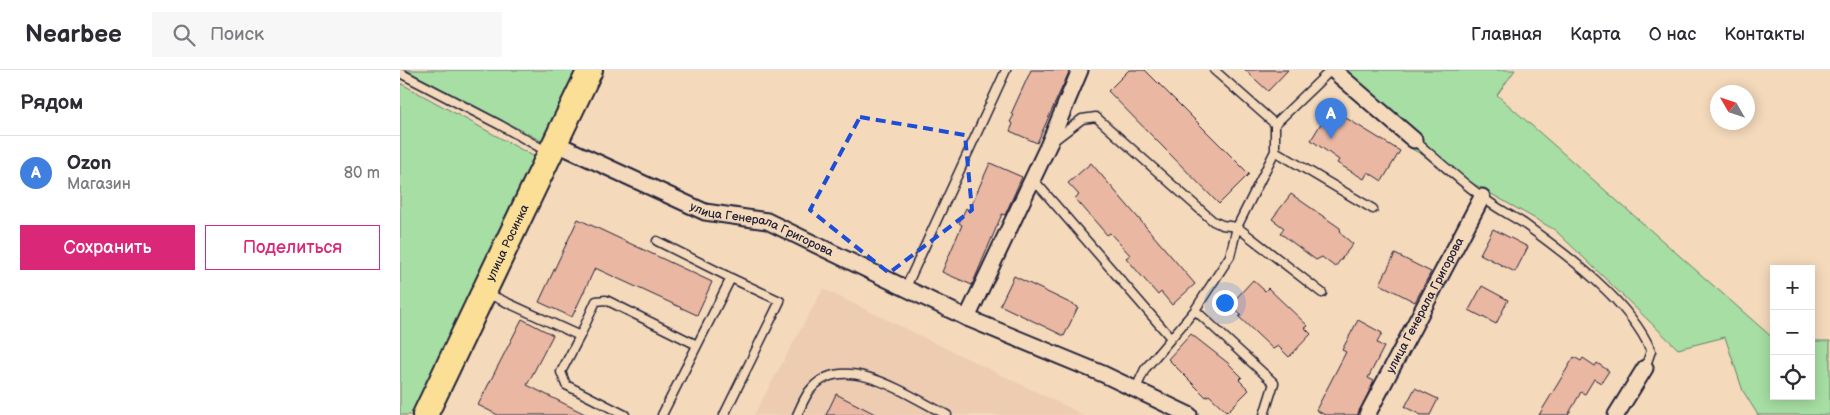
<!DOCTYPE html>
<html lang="ru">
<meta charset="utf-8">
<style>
body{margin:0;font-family:"Balsamiq Sans",sans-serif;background:#f7f7f7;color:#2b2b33}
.controls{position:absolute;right:15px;bottom:15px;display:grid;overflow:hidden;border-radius:0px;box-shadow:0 2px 12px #0003}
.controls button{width:45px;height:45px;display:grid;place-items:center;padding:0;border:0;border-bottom:1px solid #e1e1e2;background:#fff;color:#2b2b33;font:25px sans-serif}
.compass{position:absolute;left:1310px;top:15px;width:45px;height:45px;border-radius:50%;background:#fff;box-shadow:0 2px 12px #0003;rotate:309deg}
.you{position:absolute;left:824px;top:232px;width:18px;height:18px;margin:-12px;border:4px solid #fff;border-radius:50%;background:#1a73e8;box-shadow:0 0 0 8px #1a73e833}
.badge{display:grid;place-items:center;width:32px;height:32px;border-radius:50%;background:#db2777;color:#fff;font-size:16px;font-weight:700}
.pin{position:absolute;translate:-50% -41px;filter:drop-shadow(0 1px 2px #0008)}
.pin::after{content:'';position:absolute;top:26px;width:18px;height:15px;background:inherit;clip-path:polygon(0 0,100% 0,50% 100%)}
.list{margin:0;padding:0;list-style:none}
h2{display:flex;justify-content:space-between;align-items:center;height:65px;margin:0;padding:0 20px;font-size:21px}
h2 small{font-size:16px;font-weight:400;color:#7c7c81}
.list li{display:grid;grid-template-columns:32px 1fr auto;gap:15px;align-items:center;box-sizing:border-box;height:75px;padding:0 20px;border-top:1px solid #e1e1e2}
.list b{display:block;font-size:19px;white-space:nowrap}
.list p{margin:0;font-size:16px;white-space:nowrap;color:#7c7c81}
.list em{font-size:16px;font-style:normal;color:#7c7c81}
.actions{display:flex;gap:10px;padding:15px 20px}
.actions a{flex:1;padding:11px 0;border:1px solid #db2777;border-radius:0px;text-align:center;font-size:18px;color:#db2777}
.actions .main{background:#db2777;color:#fff}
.icon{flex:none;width:28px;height:28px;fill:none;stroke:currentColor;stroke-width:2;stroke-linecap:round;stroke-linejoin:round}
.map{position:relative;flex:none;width:1430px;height:345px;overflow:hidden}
header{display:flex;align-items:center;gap:30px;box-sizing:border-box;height:70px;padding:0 25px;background:#fff;border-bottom:1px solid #e1e1e2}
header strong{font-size:24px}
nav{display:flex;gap:28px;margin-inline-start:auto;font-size:18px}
.search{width:350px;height:45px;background:#f7f7f7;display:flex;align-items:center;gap:12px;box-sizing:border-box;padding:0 18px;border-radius:0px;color:#7c7c81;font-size:19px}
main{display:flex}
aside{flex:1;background:#fff}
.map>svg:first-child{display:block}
.built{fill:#edccb2}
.green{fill:#a6dea3;stroke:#64806f}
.building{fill:#e9b7a2;stroke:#22223b}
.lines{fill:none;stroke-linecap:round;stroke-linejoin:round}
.service-casing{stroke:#22223b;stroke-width:11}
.minor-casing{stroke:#22223b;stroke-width:19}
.primary-casing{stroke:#22223b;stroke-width:28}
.service{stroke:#f4d9bb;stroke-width:8}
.minor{stroke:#f4d9bb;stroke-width:15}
.primary{stroke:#fbdf96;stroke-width:24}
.marked{fill:none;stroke:#1d4ed8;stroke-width:4;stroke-dasharray:10 6;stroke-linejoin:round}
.labels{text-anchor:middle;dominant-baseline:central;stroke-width:4;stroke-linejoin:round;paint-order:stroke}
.street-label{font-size:12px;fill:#22223b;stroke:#f4d9bb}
</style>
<header>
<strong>Nearbee</strong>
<div class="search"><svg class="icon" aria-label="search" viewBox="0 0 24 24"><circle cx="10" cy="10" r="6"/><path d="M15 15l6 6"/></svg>Поиск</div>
<nav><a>Главная</a><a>Карта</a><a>О нас</a><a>Контакты</a></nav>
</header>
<main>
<aside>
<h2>Рядом<small></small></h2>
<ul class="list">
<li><span class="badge" style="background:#3f7fe0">A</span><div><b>Ozon</b><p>Магазин</p></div><em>80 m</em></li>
</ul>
<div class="actions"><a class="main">Сохранить</a><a>Поделиться</a></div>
</aside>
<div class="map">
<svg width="1430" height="345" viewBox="0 0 1430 345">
<rect width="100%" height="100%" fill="#f4d9bb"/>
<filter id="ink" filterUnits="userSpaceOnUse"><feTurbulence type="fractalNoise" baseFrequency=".02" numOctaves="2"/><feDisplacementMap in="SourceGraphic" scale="10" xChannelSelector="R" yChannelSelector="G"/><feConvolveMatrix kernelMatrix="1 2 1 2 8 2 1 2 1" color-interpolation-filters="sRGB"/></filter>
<g filter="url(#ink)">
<path class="built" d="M423 219 684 345H354Z"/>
<path class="green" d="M6 0H191L155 78Z
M935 0H1115L1097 25 1374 269V326H1411V271H1430V345H1358L1343 321 1325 267 1278 279 1155 160 1012 79 970 39Z
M0 13 144 92 23 345H0Z"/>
<path class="building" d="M631 0H670L637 73 610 61 613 54 610 52 614 45 611 44Z
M729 0H745L849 104 819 134 708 21Z
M845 0H888L868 21Z
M928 42 943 51 946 48 1000 81 982 111 968 102 964 109 937 93 939 90 911 70Z
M590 93 622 107 605 145 602 144 572 215 542 202 562 155 559 153 566 138 569 140Z
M691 93 795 214 772 235 761 222 758 225 726 188 730 185 710 163 707 165 675 128 679 125 668 113Z
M891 124 940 158 941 164 953 174 935 197 922 187 916 190 880 163 884 158 872 149Z
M178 149 312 212 297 245 195 198 172 247 139 232Z
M1093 159 1128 177 1115 202 1080 184Z
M995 184 1031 202 1015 232 980 214Z
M614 206 678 237 664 266 600 235Z
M853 210 865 221 868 218 908 256 905 258 911 264 889 287 878 276 873 279 839 247 841 245 830 235Z
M1082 216 1108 230 1096 254 1069 240Z
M122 249 153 265 127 315 187 345H98L78 335Z
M958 250 982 263 977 273 984 277 968 308 974 311 958 345H925L916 340 946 282 942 280Z
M791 264 828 293 842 307 839 310 849 320 827 342 809 325 806 327 768 289Z
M1174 287 1181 291 1183 288 1195 296 1197 293 1209 301 1201 313 1194 309 1185 324 1181 322 1168 345H1139Z
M1015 318 1038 329 1030 345H1021L1005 337Z
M436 324 477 345H426Z"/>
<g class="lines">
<g class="service-casing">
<path id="service" d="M814 0 875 54
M0 3 100 55 148 82
M1014 70C1036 89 1058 109 1081 126 1094 137 1109 144 1123 153 1166 184 1231 232 1251 281L1245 298
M653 71 682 49 696 47 813 151 822 155 837 157 875 81V54L931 0
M875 81 973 139
M633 109 771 268
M257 171 331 208 262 345
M506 217 606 0
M86 223 180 266 196 231 206 230 297 275
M795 240 874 313 864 345
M180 266 161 302 166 315 225 345
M735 320 745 299 795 240 830 186 837 157 922 223
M324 345 380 231 331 208
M397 345C401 337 405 325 412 318 446 280 512 328 547 345"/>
</g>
<g class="minor-casing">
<g id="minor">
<path d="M933 0 1014 70"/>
<path id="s1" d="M155 73 305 142 367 151 567 248 649 74 680 0"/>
<path d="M567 248 703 304 789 345"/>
<path id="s2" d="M967 345 1082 127"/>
<path d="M1216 345 1245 298"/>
</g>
</g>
<g class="primary-casing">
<g id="primary">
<path id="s3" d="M25 345 190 0"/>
</g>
</g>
<use href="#service" class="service"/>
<use href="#minor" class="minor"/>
<use href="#primary" class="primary"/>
</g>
</g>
<path class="marked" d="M460 47 565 65 572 140 489 203 410 140Z"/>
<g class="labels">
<g class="street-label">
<text stroke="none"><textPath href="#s1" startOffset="225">улица Генерала Григорова</textPath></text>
<text stroke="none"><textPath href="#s3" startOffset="191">улица Росинка</textPath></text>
<text stroke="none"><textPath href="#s2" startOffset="124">улица Генерала Григорова</textPath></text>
</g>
</g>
</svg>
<div class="controls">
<button>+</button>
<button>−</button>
<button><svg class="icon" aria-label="locate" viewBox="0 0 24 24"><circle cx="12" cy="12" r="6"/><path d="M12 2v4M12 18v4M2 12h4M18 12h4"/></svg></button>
</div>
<svg class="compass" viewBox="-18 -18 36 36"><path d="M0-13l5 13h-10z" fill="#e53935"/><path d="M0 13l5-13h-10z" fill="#7c7c81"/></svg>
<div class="you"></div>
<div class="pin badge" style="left:931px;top:69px;background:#3f7fe0">A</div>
</div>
</main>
